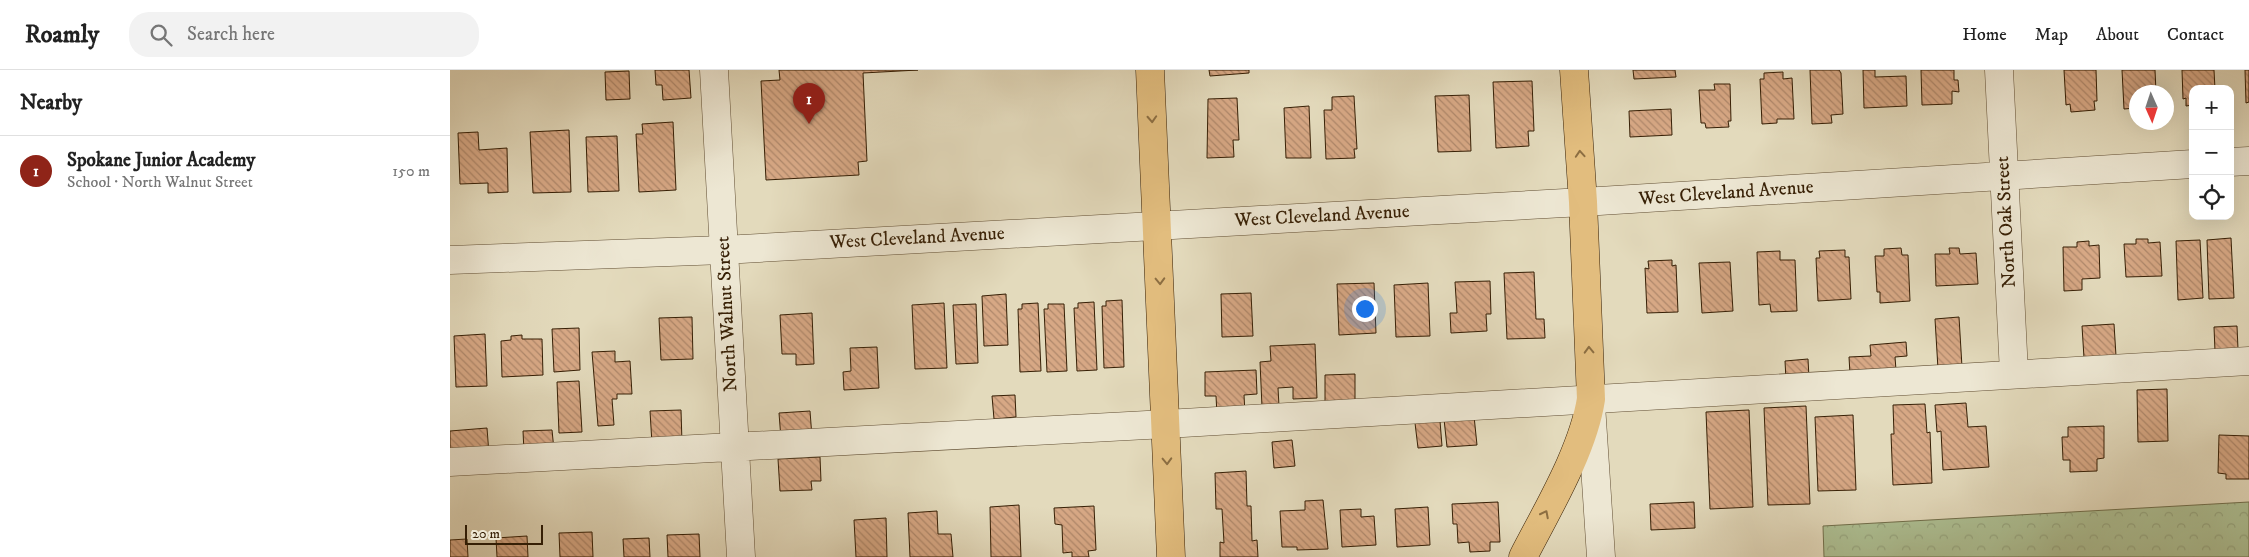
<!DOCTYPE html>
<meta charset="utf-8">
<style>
body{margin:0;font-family:"IM FELL DW Pica",serif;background:#f2f2f2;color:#222}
.controls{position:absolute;right:15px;top:15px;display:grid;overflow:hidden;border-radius:10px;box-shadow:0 5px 20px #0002}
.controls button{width:45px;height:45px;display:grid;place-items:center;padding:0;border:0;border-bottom:1px solid #e0e0e0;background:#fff;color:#222;font:25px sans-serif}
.compass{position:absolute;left:1679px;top:15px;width:45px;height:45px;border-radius:50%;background:#fff;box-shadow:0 5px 20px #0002;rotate:177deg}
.scale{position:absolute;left:15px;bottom:12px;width:78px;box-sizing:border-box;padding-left:5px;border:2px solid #361f05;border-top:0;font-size:14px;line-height:18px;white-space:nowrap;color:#361f05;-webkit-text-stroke:4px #ede7d3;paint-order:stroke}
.you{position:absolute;left:914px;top:238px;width:18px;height:18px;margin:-12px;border:4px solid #fff;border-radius:50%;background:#1a73e8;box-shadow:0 0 0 8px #1a73e833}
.badge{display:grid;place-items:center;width:32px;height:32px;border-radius:50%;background:#8f2418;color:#fff;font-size:16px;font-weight:700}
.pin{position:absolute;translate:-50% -41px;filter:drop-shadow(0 1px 2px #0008)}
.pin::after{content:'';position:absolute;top:26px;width:18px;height:15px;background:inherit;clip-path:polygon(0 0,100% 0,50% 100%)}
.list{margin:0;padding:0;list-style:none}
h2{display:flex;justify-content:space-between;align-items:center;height:65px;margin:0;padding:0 20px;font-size:21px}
h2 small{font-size:16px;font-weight:400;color:#767676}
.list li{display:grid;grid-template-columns:32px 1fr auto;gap:15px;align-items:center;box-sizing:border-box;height:70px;padding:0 20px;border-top:1px solid #e0e0e0}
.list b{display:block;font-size:19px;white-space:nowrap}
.list p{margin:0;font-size:16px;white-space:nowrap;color:#767676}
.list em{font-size:16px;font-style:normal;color:#767676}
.icon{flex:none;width:28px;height:28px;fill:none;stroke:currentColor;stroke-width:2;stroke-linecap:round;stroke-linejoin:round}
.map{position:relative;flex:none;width:1799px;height:487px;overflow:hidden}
header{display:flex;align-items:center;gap:30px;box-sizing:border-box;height:70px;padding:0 25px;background:#fff;border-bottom:1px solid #e0e0e0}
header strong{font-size:24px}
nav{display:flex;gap:28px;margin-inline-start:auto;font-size:18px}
.search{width:350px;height:45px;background:#f2f2f2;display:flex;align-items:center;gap:12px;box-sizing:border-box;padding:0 18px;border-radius:20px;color:#767676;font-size:19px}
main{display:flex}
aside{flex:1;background:#fff}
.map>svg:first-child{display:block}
.forest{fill:url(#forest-crowns);stroke:#72704d}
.building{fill:url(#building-back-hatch);stroke:#361f05}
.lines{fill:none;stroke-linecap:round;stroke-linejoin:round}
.minor-casing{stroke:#614e33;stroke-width:29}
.major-casing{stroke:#361f05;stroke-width:29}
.minor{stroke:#ede7d3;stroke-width:28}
.major{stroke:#e2bd7e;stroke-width:28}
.oneway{stroke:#8c6e42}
.labels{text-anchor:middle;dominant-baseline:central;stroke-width:5;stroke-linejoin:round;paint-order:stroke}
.street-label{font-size:19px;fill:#361f05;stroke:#ede7d3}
</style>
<header>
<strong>Roamly</strong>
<div class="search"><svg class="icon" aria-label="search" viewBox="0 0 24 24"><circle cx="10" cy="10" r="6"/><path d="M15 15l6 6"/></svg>Search here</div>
<nav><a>Home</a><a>Map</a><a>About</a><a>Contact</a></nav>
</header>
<main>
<aside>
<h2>Nearby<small></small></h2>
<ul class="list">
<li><span class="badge">1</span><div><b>Spokane Junior Academy</b><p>School · North Walnut Street</p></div><em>150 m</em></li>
</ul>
</aside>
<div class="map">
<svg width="1799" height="487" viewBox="0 0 1799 487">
<defs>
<pattern id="forest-crowns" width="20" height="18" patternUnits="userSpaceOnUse" patternTransform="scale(1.25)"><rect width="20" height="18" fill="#aec195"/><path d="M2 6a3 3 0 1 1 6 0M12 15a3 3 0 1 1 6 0" fill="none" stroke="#96a57f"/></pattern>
<pattern id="building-back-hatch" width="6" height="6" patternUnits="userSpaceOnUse" patternTransform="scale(1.25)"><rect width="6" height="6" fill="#d7a885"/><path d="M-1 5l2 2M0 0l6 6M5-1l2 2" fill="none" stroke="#af886b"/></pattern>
</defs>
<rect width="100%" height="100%" fill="#e3dabc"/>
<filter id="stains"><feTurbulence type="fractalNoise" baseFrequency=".004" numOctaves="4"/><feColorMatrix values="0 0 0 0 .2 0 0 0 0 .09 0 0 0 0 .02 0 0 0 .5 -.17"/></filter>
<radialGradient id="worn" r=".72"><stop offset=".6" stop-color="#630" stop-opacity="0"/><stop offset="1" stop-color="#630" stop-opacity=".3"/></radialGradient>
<path class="forest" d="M1799 432V487H1374L1373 456Z"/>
<path class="building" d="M205 0H239L241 28 213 30 212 15H206Z
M329 0H468L413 3 417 91 408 92 409 105 316 110 311 11 330 10Z
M759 0H799V3L760 6Z
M1183 0H1225L1226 7 1184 9Z
M1360 0H1389L1391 3 1393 44 1381 45 1382 53 1362 54Z
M1413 0H1425V7L1456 6 1457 36 1414 38Z
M1471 0H1504V10H1508L1509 22 1502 21V34L1472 35Z
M1614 0H1646L1647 31H1644L1645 40 1621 42 1620 34 1616 35Z
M1672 0H1705L1706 22H1686V38L1674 39Z
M1732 0H1764L1765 19H1743V35L1736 36V28L1733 29Z
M1795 0H1799V32L1796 33Z
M179 1 180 29 156 30 155 2Z
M1333 2V9L1342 8 1344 49H1327V53L1312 54 1310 9H1314V3Z
M1082 11 1084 61H1078L1079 76 1046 78 1043 12Z
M1264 14H1280L1281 51H1278L1279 57 1256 58 1255 53H1251L1249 20H1265Z
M1019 25 1021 81 988 82 985 26Z
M904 26 907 79H904L905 88 876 89 874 40H882V27Z
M787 28 789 70H783L784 87 757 88 758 29Z
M859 36 861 88H836L834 38Z
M1221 39 1222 65 1180 67 1179 41Z
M223 52 226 120 189 122 186 64H193L192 54Z
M119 60 121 122 83 123 80 62Z
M28 62 29 80 57 78 58 122 38 123V113L10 114 8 63Z
M167 66 169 121 138 122 136 67Z
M1781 168 1784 228 1759 229 1757 170Z
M1686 169H1698V173L1710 172 1712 206 1676 207 1674 174H1686Z
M1750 170 1753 228 1728 230 1726 171Z
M1639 171V176L1649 175 1650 208 1632 209V220L1614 221 1613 177H1627V172Z
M1451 178 1452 185H1458L1460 231 1430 233V222H1427L1425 186H1434V179Z
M1499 178H1509L1510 184 1526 183 1528 214 1486 216 1485 184H1500Z
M1395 180V187H1399L1401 229 1368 231 1366 188H1370L1369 181Z
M1330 181V190H1345L1347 241 1321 242 1320 234 1309 235 1307 182Z
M1222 190V196L1226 195 1228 242 1197 243 1195 198 1199 199 1198 191Z
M1280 192 1283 241 1252 243 1249 193Z
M1084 202 1086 249H1094L1095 268 1057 269 1054 203Z
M1040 211 1041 244H1036L1037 261 1001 263 1000 243H1007L1005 212Z
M924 213 926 263 889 265 887 214Z
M978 213 980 266 946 267 944 215Z
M801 223 803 266 772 267 771 224Z
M556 224 558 275 534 276 532 226Z
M672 230 674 297 654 298 652 236H656V231Z
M644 232 647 300 627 301 624 238H628V233Z
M494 233 497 298 465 299 462 235Z
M588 233 591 301 570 302 568 239H572V234Z
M526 234 528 293 506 294 503 235Z
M598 234H614L617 301 597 302 594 239H598Z
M362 243 364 294 346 295V284H332L330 245Z
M242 247 243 289 211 290 209 248Z
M1509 247 1512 297 1488 299 1485 249Z
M1664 254 1666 286 1634 288 1632 256Z
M1787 256 1788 279 1765 281 1764 257Z
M129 258 130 300 104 302 102 259Z
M35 264 37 316 6 317 4 266Z
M72 265V269H92L93 305 52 307 51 271 61 270V266Z
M1456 272 1457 286 1445 287 1446 300 1400 304 1399 287 1421 286 1420 275Z
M865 274 867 328 843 329V317L828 318 829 336 812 337 810 292 821 291 820 276Z
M427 277 429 318 394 320 393 302 401 301 400 278Z
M165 281V292L180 291 182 324H167V329H162L164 355 148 356 142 282Z
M1358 289 1359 308 1336 310 1335 291Z
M806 300 807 324 794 325 795 344 767 345 766 326H755V302Z
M905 304V334L875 335V305Z
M129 311 132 362 109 363 107 312Z
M1717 319 1718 371 1688 372 1687 320Z
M565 325 566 347 544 349 542 326Z
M1516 333 1518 357 1536 356 1539 397 1493 400 1491 361 1487 362 1485 335Z
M1475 334 1477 363 1480 362 1482 413 1443 415 1441 364H1444L1443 335Z
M1356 336 1360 434 1318 435 1314 338Z
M231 340 232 373 202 374 200 341Z
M1299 340 1303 437 1260 439 1256 342Z
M360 341 362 367 331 369 329 343Z
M1403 345 1406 420 1368 421 1365 347Z
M1024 346 1027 375 997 377 994 349Z
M990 351 992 376 968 378 965 353Z
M1654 356V388L1647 389V401L1620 402V390H1613L1612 367H1618V357Z
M37 358 39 384 0 386V361Z
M102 360 104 380 74 382 73 361Z
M1769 365 1799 366V409H1776V404L1768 403Z
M842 370 845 396 824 398 822 372Z
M370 387 371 411H361L362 420 330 421 328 389Z
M796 401 797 436H801L802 471 807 470 808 487H770V472L774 473 772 439H766L765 403Z
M873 430 878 479 847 480V477H832L830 441 855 440V431Z
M1048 432 1050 472H1040V481L1020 482 1019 472 1008 473 1007 454H1003L1002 434Z
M1244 432 1245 458 1201 460 1200 434Z
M569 435 571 487H541L540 437Z
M644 436 646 480 638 481 639 487H622V482L613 483 612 455 605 454 604 438Z
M978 437 980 475 947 477 945 439Z
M911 439V447L924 446 926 475 892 477 890 440Z
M487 441 488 464H501L503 487H460L458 443Z
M436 448 437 487H406L404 450Z
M142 462 143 487H110L109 463Z
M249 464 250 487H218L217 465Z
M77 466 78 487H47L46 468Z
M199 468 200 487H174L173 469Z
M17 469 18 487H0V470Z"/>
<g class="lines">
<g class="minor-casing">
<path id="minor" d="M264 0 291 487
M1549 0 1564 303
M1780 92 1799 91
M0 190 273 180 1133 132 1743 94
M1141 335 1151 487
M0 392 716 354 1799 291"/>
</g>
<g class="major-casing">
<path id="major" d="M700 0 721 487
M1073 487C1097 440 1133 381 1141 329L1133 132 1124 0"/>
</g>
<use href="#minor" class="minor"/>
<use href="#major" class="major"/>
</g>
<defs><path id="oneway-chevron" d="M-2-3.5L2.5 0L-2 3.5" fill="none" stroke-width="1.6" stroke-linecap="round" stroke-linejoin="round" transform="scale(1.25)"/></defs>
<g class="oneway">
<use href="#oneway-chevron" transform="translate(702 49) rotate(87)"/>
<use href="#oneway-chevron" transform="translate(1130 84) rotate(-94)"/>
<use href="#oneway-chevron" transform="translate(710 211) rotate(88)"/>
<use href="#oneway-chevron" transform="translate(1139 280) rotate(-92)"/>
<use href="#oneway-chevron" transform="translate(717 391) rotate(88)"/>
<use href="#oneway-chevron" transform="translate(1095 444) rotate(-63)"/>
</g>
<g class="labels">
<g class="street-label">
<text transform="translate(1276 123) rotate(-4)">West Cleveland Avenue</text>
<text transform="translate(872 146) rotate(-3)">West Cleveland Avenue</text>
<text transform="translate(1556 152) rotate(-93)">North Oak Street</text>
<text transform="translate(467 168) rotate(-3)">West Cleveland Avenue</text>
<text transform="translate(277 244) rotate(-93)">North Walnut Street</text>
</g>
</g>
<rect width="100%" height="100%" filter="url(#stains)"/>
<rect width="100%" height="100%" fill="url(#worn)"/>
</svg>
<div class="controls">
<button>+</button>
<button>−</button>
<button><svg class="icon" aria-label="locate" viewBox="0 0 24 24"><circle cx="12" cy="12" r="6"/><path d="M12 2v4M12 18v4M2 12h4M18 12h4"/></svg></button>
</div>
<svg class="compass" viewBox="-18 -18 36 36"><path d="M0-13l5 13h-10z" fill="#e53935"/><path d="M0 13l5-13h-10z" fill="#767676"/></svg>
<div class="scale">20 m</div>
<div class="you"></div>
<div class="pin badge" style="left:359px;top:54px">1</div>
</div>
</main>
